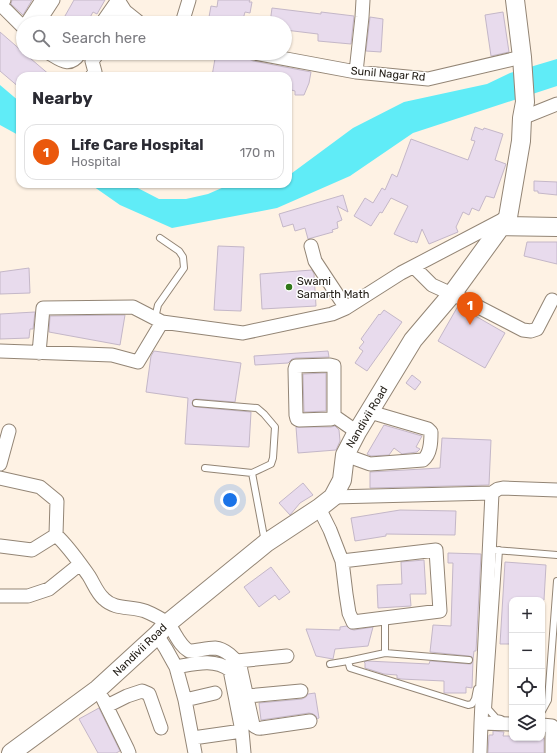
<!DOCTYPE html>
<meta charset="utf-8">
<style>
body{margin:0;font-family:Rubik,sans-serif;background:#f7f7f7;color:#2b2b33}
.controls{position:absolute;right:12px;bottom:12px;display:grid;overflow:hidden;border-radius:8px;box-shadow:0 1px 3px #0004}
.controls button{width:36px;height:36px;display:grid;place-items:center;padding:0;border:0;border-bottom:1px solid #e1e1e2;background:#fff;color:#2b2b33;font:20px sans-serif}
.you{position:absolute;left:230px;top:500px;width:14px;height:14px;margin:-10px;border:3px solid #fff;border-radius:50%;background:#1a73e8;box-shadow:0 0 0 6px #1a73e833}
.badge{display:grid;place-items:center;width:26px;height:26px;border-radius:50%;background:#ea580c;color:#fff;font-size:13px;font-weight:700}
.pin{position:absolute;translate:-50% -33px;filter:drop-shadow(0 1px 2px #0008)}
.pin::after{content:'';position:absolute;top:21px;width:14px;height:12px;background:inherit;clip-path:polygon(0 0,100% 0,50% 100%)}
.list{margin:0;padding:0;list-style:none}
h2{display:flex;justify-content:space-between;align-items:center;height:52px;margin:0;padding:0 16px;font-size:17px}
h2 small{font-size:13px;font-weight:400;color:#7c7c81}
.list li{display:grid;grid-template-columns:26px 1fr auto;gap:12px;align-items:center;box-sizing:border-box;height:56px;margin:0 8px 8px;padding:0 8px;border:1px solid #e1e1e2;border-radius:12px}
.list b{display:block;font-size:15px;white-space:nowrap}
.list p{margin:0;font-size:13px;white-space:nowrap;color:#7c7c81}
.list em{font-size:13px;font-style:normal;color:#7c7c81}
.icon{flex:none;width:22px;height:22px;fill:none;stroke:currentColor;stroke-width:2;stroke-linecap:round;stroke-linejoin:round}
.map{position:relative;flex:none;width:557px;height:753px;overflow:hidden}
.search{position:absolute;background:#fff;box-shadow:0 1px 3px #0004;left:16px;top:16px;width:276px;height:44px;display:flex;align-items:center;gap:10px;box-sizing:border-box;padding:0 14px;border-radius:22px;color:#7c7c81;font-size:15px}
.panel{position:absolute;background:#fff;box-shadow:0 1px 3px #0004;left:16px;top:72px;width:276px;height:116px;border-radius:12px}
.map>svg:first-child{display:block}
.water{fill:#60ecf7}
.building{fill:#e8dbed;stroke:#c4b7c8}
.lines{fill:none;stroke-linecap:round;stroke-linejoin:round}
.lane-casing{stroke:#938575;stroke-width:8}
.street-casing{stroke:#938575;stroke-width:15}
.secondary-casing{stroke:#938575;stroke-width:20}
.lane{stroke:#fff;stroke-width:6}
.street{stroke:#fff;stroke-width:13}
.secondary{stroke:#fff;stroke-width:18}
.poi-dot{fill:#31771a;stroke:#fff;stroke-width:1.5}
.labels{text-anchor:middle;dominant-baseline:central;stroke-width:3;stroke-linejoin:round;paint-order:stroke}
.street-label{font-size:11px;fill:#252019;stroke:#fff}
.poi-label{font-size:11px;fill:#252019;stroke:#fff;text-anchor:start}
</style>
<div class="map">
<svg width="557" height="753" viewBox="0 0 557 753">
<rect width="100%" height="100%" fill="#fef2e4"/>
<path class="water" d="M557 59V86L413 133 350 176 277 208 172 228 120 205 90 184H130L159 199H186L208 194 224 187 232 184H288V176L353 128 404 102 487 84 510 73Z
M0 85 20 102V136L0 125Z"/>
<path class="building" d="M12 0H32L23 15 11 4Z
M74 0H105L97 14 93 12 87 23H61Z
M218 0H250L249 2H252L250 13 245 12 242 23H221L222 20 209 17 211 6 217 7Z
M272 8 321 14V12L354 16 351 44 318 41V34L285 30V23H270Z
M503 12 509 52 491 56 485 15Z
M370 17 383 19 381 52 366 51Z
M0 32 23 52V53H24L51 76H20V88L0 71Z
M216 53H234L246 55 249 59 253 61 311 72 309 83 304 95H295V91L288 89V76H212Z
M475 127 483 130 484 128 503 134 495 160 506 164 494 198 486 196 479 211 472 208 469 215 463 212 456 227 458 232 429 244 422 229 417 243 413 241 412 242 394 234 408 206 391 198 382 213 380 212 371 226 354 216 365 198 373 203 382 188 385 190 392 174 397 177 411 139 468 160 475 141 471 140Z
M534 181 557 182V195L538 193V191H534Z
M343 195 348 212 337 206 342 220 337 222 338 228 332 230 333 232 308 239 305 228 295 231 293 224 283 227 279 214Z
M527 242H557V264L524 256Z
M218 246 244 247 241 311 214 310Z
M29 268 30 293 0 294V272Z
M312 270 314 274 316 306 262 309 260 274Z
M458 306 505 333 485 368 438 341Z
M384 310 402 322 367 371 355 363 363 351 359 348 364 342 361 339 379 314 380 315Z
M35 312 33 329H30L29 338 0 339V314Z
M125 315 120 345 49 332 50 316Z
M154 351 241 363 235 402 196 399 193 400 192 403 193 406 196 407 251 412 249 447 185 444 188 398 146 392 151 356Z
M328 351 329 357 296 358 292 359 288 363 255 365 254 356Z
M326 373V411L304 412 303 374Z
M412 375 421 382 415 390 406 383Z
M384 425 422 436 416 447 420 449 417 452 402 454 394 448 389 455 371 456 367 454Z
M335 426 339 430 340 441 336 450 298 453 296 427H331Z
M442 438 491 440 489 485 370 488V472L440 468Z
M303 483 313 495 300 503 290 515 279 503Z
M400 510 456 511 455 535 386 534V536L355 541 351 518Z
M448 553 481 554 476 651H474L473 660 472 657 469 656 430 652 433 625 451 626 453 563H448Z
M424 560 426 594H410L411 606 378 608 377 585 402 584 401 562Z
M505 562 546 565 544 600H512V644H500Z
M271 567 290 592 279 600 275 595 259 607 244 587Z
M347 626 350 629 354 630 373 627 368 646 335 649 333 659 316 656 306 629 340 630V627Z
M473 660 472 688 466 687V693H444V681L401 679 397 678V675L384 674 365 668V663L364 662 367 661 429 664 430 661 469 664H471Z
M315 693 319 718 317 719 316 716 313 714 309 713 261 720 259 703 302 699 306 697 308 694Z
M99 708 120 751 116 753H98L79 719Z
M493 731 504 732 503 736H512V738H544V753H488L489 735H493Z"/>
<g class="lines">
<g class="lane-casing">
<path id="lane" d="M155 318 158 305 184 268 183 257 179 251 160 238
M196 403 257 408 264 414 275 427 273 458 271 464 252 473
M205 468 252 473 265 542
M495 550 557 555
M499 550 488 709 496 718 501 719
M385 618V653
M469 660 385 653 348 661 350 668 468 705 472 704 475 699 477 689
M330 664 348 661
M542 711 548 700 557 581"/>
</g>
<g class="street-casing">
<path id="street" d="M4 0 1 5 22 26 23 25
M118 0 125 11 140 23
M27 23 42 0
M38 23 53 0
M102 23 118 0
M117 23 125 11
M182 23 189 0
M49 53C62 61 70 68 80 53
M254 53 356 72 428 79 522 57
M356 72 362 17 363 0
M92 76 95 72 92 61 98 53
M522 118 557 104
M311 246 315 261 346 308
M414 267 432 285 465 300 523 330 531 331 537 329 552 300
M0 351 112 355 138 362 162 322
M39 353 43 308 133 307 162 322 243 333 332 314 346 308 401 273 506 218
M334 416V366L330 365 296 366 295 369 296 415 297 419 299 420 329 419H331L334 416 357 432
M345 455 370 464 423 460C431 454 431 441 431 432L428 429 370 412
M0 464 9 431
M0 478 40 487 57 501 56 535C69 547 79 562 89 576 94 584 97 593 104 599 115 610 131 606 145 611 150 613 165 620 169 625 176 634 179 645 189 651 197 651 206 648 215 648 225 649 235 658 240 666L253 725C256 728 258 729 262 728L310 721
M492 493 498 489 503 488 557 490
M333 497 492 493 481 723 512 724
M319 508 330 530 342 561 346 594 349 613 353 622 440 611 436 550 342 561
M0 546 32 550 56 535
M0 596H28L49 589 80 564
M157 635 166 649 176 667 185 700 195 753
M237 661 287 656
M176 667C194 664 214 658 230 670L242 731 244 753
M247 696 301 691
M103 699 127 748 129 753
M185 700 215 693
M107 706 127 696 142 691 149 694 161 728
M542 725 552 726V753
M193 738 242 731
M480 753 481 723"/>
</g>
<g class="secondary-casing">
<path id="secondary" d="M501 226 557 227
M11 753 98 689 157 635 168 623 266 543 319 508 333 497 342 480 345 455 357 432 413 340 452 294 508 217 521 141 522 118 525 102 522 57 515 0"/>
</g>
<use href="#lane" class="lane"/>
<use href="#street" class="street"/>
<use href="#secondary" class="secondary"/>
</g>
<circle class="poi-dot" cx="289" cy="287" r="4"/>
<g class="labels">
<g class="street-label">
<text transform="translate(388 74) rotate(5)">Sunil Nagar Rd</text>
<text transform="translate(367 417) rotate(-59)">Nandivii Road</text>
<text transform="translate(140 650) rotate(-44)">Nandivii Road</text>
</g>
<g class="poi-label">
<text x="297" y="281">Swami<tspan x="297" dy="13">Samarth Math</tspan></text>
</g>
</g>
</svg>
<div class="controls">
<button>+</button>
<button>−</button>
<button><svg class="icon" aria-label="locate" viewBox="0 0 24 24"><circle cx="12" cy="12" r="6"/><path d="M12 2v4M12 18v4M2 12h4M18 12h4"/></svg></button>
<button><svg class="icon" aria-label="layers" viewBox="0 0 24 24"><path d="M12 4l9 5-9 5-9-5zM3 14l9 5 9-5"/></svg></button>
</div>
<div class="you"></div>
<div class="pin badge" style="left:470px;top:325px">1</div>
<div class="search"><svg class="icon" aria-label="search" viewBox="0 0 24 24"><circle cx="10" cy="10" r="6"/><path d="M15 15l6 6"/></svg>Search here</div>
<section class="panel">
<h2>Nearby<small></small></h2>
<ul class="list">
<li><span class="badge">1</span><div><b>Life Care Hospital</b><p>Hospital</p></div><em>170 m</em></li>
</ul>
</section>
</div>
